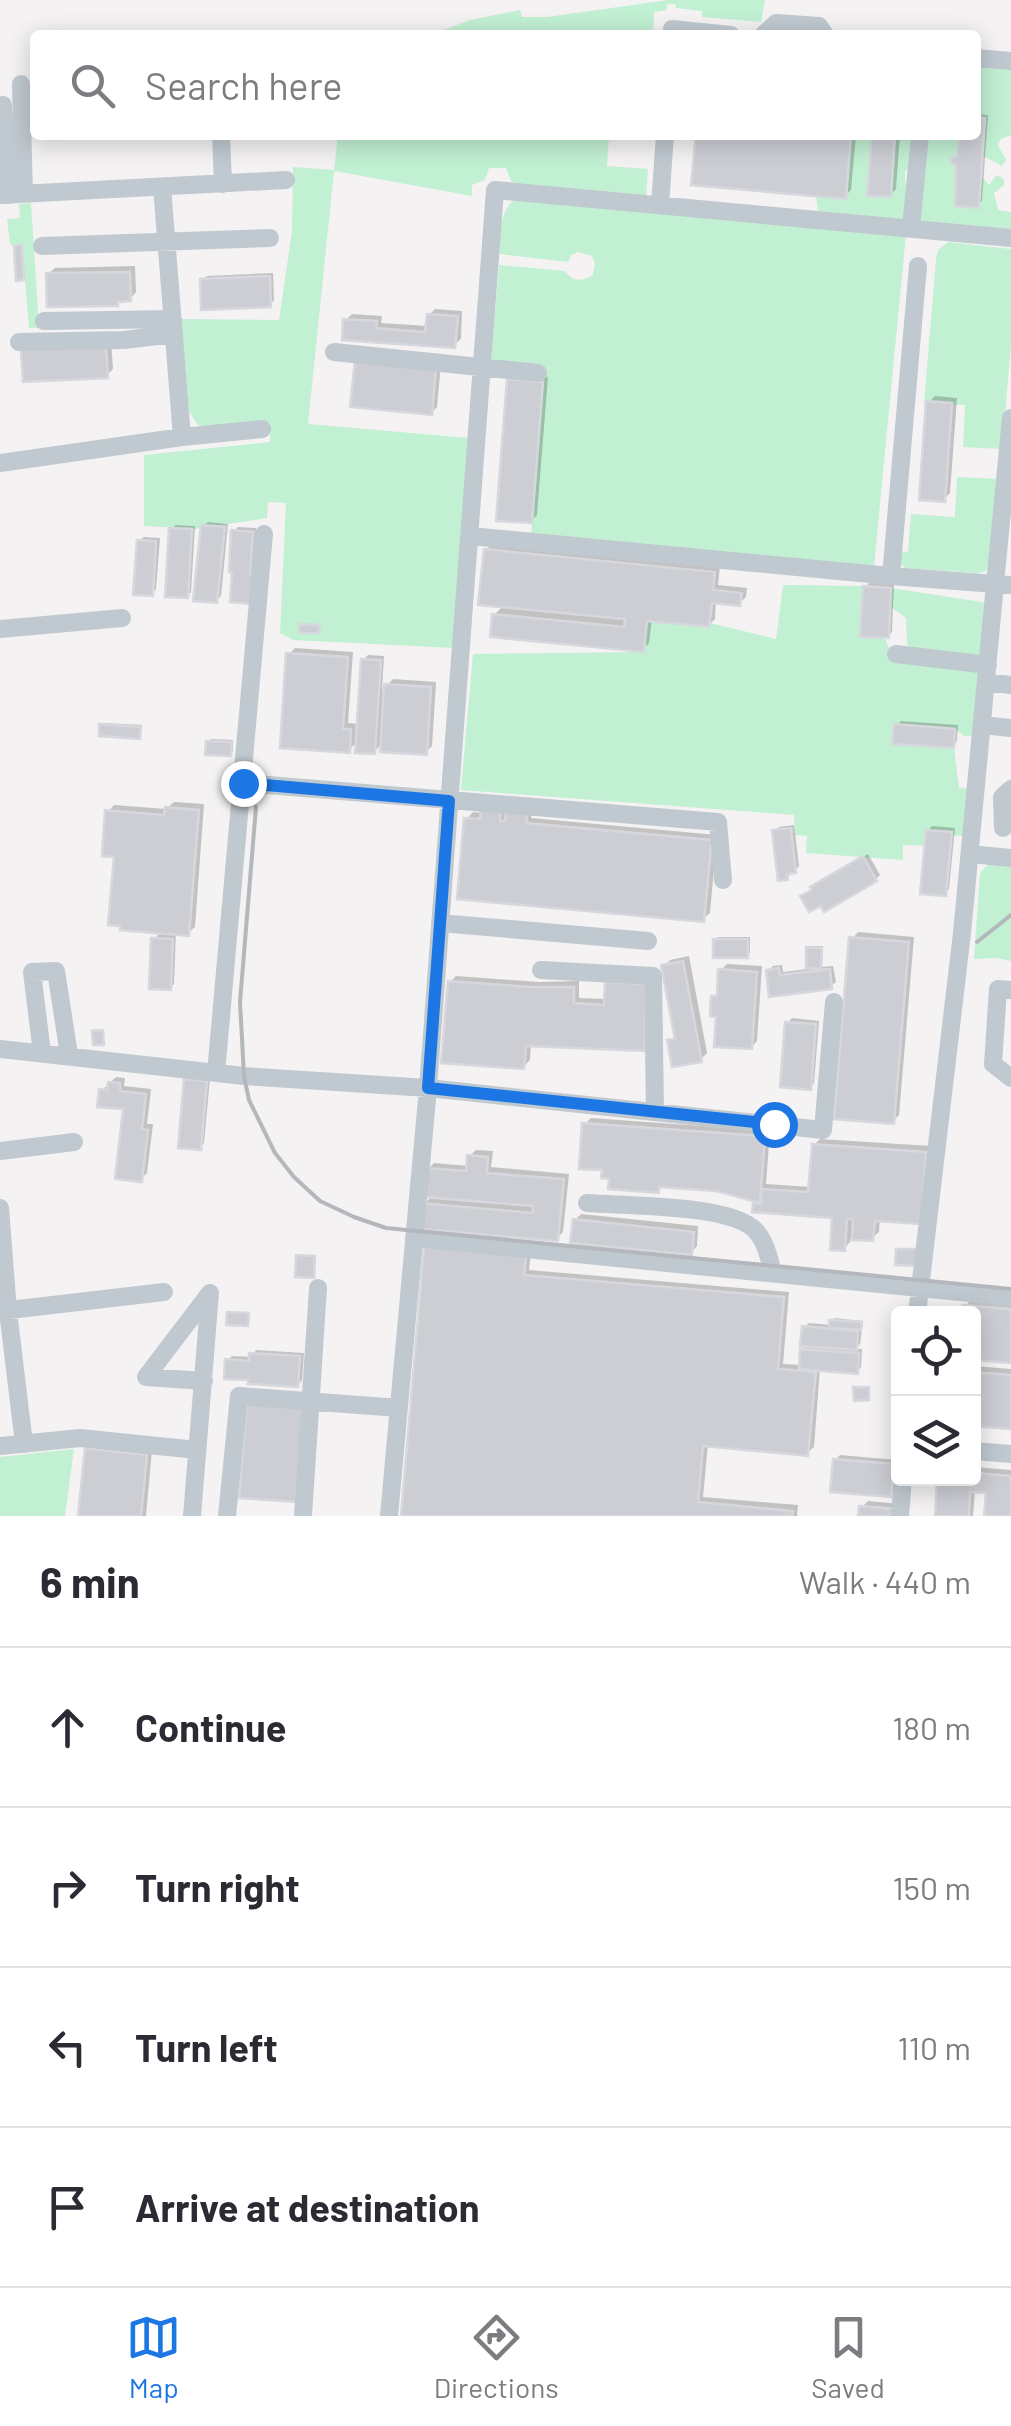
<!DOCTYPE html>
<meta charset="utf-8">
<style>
body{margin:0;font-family:Barlow,sans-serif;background:#f7f7f7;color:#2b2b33}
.controls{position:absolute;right:30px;bottom:30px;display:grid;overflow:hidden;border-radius:10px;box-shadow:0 5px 25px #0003}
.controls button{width:90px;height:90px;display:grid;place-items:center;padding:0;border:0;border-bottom:2px solid #e1e1e2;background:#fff;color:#2b2b33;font:50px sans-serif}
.stop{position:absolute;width:30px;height:30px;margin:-22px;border:8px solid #1c76e4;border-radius:50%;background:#fff}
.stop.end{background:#1c76e4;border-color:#fff;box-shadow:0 2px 10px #0008}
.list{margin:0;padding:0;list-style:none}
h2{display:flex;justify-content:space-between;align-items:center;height:130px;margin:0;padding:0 40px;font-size:42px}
h2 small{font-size:32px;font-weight:400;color:#7c7c81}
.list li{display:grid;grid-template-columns:65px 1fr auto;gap:30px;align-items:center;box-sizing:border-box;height:160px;padding:0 40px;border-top:2px solid #e1e1e2}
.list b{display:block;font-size:38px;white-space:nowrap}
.list em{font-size:32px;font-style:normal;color:#7c7c81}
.icon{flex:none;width:55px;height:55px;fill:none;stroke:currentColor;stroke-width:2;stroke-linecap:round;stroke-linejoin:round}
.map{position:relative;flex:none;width:1011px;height:1516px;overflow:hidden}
.search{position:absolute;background:#fff;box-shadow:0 5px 25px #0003;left:30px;right:30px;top:30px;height:110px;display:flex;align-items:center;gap:25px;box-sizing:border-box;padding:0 35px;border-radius:10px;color:#7c7c81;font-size:38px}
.sheet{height:770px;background:#fff}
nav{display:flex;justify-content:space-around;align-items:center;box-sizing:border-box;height:140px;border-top:2px solid #e1e1e2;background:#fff;font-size:28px;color:#7c7c81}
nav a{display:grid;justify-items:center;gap:5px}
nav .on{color:#1c76e4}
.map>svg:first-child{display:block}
.green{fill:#c2f0d3}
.shadow{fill:#0003}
.building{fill:#ccced4;stroke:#d6d8dd;stroke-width:2.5}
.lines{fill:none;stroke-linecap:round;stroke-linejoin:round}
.minor{stroke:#c0c9d0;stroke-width:18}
.rail{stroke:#b4b7bc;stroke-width:4}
.route{stroke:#1c76e4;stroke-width:12}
</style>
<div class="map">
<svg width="1011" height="1516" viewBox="0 0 1011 1516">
<rect width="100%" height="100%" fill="#f4f2f2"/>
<path class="green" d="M668 0H765L761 22 702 17V11L676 8 675 4H667V10L654 12 653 35H431L470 20 520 10 522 17H547Z
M976 63 1011 68V135L1001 139 998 145 1006 160 1002 166 983 156 981 176 989 185 996 176H1000L1004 180V185L994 193 998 210 1011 212V229L1002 231 920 222 925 135H976Z
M338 135H609L607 166 648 169 646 196 519 186 511 181 506 168H489L485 180 472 185V196L334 171 308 424 469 438 453 648 293 640 280 633 286 503 268 502 267 518 195 529 144 526V455L270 442V423L203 428 197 424 189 411 181 319 279 320 292 231 293 167 334 170Z
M851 135H915L913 165 905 171V182L908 184 906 218 900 220 818 211 816 196 846 198Z
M516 198 906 234 874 566 531 535 545 370 491 361 499 265 565 271C573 282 582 282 593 275L595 264 592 256 578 252 571 255 568 262 499 254C501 233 498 213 516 198Z
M31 203 39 328H29L22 246 10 245 7 219 20 218 19 204Z
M948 242 1011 249V344L1002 449 963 447 965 405 924 403 936 259 938 250Z
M957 477 999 479 993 555 986 571 977 573 905 568 897 560 899 551 908 552 911 514 955 517Z
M783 585 863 586 861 637 885 638 894 660 980 671 976 736H964L955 729 894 725 893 744 954 748 959 788 971 789 965 836 926 834V846L903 845V860L806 853 807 836 795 835 794 815 461 790 473 654 644 652 647 621 709 627 710 623 776 639Z
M891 588 988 603 982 657 913 651 907 644 906 618 891 607Z
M990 864 1011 866V961L997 958 974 959 980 874 985 867Z
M74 1449 65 1516H0V1457Z"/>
<path class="shadow" d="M976 114 988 115 982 201 978 205 960 153 962 135H976Z
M698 135H856L851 190 845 196Z
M874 135H900L896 189 890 195Z
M135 266 136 292 130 299H122L117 303 48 274 55 268Z
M273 273 274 300 270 305 203 280 207 276Z
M435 309 462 311 461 339 454 345 344 337 346 320 352 314 382 316 381 323 428 326 429 315Z
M111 340 113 369 107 375 25 379Z
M364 355 441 363 437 407 431 413Z
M516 374 548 377 537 515 531 521 510 381Z
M935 396 957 398 950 493 944 499 929 402Z
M208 522 228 524 221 596 216 600 203 526Z
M176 525 195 526 191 592 187 596 171 529Z
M238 527 256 528 251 601 234 531Z
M144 537 160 538 156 589 152 594 139 541Z
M492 544 720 566 718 585 747 588 746 597 739 603 716 601 715 619 709 625 652 619 649 643 643 649 494 615 504 605 486 550Z
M869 583 894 584 892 632 888 636 865 587Z
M295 648 353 652 348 723 359 724 363 660 368 655 384 656 382 690 393 679 436 682 432 746 426 752 383 742 374 752 358 741 349 750 289 654Z
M901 721 958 725 957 741 953 746 896 726Z
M104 723 142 725 141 734 139 736 102 725Z
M211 739 233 740V751L230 754 209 742Z
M174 802 204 804 195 927 188 933 176 932 174 984 170 988 154 939 162 931 116 854 108 812 114 805 166 809Z
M533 803 531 818 717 835 710 913 703 919 467 819 473 812 483 813Z
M794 825 799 866 787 878 775 831 779 827Z
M932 826 955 828 949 889 945 893 928 831Z
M868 854 880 875 876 879 822 902 807 892 814 889 817 883Z
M858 932 914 937 899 1115 893 1121 852 939Z
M718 937H750V953L747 955 716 940Z
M811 946H823L822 967 833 966 836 982 831 986 772 994 768 971 773 966 782 965 783 972 808 969 809 948Z
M689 956 707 1053 701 1059 670 1041 677 1034 664 966 670 960Z
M727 964 762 966 757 1041 751 1047 714 997 720 992 721 970Z
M456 976 539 982 579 981V998L607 999 650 979V1043L644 1049 531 1044 530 1060 523 1067 450 982Z
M792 1018 819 1021 814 1083 810 1087 787 1023Z
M190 1076 210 1078 204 1143 200 1147 186 1080Z
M116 1077 125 1078 124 1086 151 1089 147 1124H153L147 1173 141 1179 126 1107 102 1090Z
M591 1118 770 1131 766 1184 811 1187 814 1145 820 1139 931 1146 927 1215 880 1218 879 1232 872 1238 851 1237 850 1242 844 1248 835 1215 755 1210 756 1201 716 1188 664 1184 658 1190 612 1177 604 1168 585 1124Z
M476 1150 493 1151 491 1167 569 1174 563 1232 557 1238 424 1204 433 1195 428 1169 434 1163 469 1166 470 1156Z
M581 1214 698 1226 697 1246 691 1253 575 1220Z
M426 1248 531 1251 529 1270 789 1292 783 1364 801 1365 802 1350 808 1344 804 1327 809 1323 831 1325 834 1318 863 1321 860 1344 855 1349H862L861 1367 857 1371 820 1368 814 1447 807 1453 708 1444 703 1497 798 1505 797 1516H403Z
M971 1300 1011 1303V1360L974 1357V1314L965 1306Z
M256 1350 304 1353 302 1380 298 1385 228 1360 232 1356 252 1357Z
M974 1366 1011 1369V1426L974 1423Z
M93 1443 152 1450 146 1516H80L87 1449Z
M840 1455 897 1460 894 1491 890 1495 835 1460Z
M974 1467 1011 1470V1516H987L989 1491 975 1490 973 1516H937L974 1478Z
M868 1501 901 1504 900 1516H861L862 1507Z"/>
<path class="building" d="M976 117 985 118 979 208 955 206 956 165 951 163V161L952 158 957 156 960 135H976Z
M696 135H851L846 199 691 185Z
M872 135H895L891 197 867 196Z
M22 245 24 280 16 281 14 246Z
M130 272 131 301 118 302V306L47 307 46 273Z
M270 276 271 307 201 310 200 279Z
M427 314 458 316 455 348 342 340 343 319 377 321 376 328 425 332Z
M106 346 108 378 23 382 21 350Z
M355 360 436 368 432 415 350 407Z
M507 379 543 382 532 523 496 521Z
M926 401 952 403 945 502 919 500Z
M201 525 225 527 217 603 193 601Z
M169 528 192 529 188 598 165 597Z
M231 530 253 532 250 574 254 575 252 604 230 602 232 572H229Z
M137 540 156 541 153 596 133 595Z
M484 549 715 572 713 590 742 593 740 606 712 603 709 627 647 621 644 652 490 637 492 614 624 627 625 619 478 605Z
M863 586 891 588 889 638 860 637Z
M299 624 320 625 319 633H299Z
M286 653 348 657 343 729H351L350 753 280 748Z
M361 659 381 660 375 754 355 753Z
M384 684 431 687 427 755 380 752Z
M99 724 141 727 140 739 99 736Z
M894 724 955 729 954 748 892 744Z
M206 741 232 742 231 756 205 755Z
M165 807 199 810 189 936 120 930V926L108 925 114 857 102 856 105 810 164 815Z
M506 807 528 809 526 823 712 840 704 922 457 899 464 818 480 819 481 808 501 810 500 821H505Z
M791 828 796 873 787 874 788 880 778 881 772 830Z
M926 830 952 832 946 896 920 894Z
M863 856 877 881 824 912 821 906 809 912 800 896 812 890 810 887Z
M849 937 909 942 894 1124 834 1119Z
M151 938 173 939 171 990 149 989Z
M713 939H748V958H713Z
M806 947 822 948 821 969 806 968Z
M683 961 702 1062 672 1067 667 1040 675 1039 661 965Z
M779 968 780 975 830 969 832 989 769 997 766 970Z
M718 969 757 972 752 1049 714 1047 716 1017 710 1016 711 996H717Z
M448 981 531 987H574V1003L604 1005 605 982 645 984V1051L526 1046 524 1069 441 1063Z
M785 1022 816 1024 811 1090 780 1087Z
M103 1030 104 1045H93L92 1031Z
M184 1079 207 1081 201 1150 178 1148Z
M108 1082 120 1083V1091L146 1094 142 1129 148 1130 142 1182 115 1179 123 1109 97 1107 99 1089 107 1090Z
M582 1123 765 1136 760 1203 716 1191 659 1187V1193L608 1189 609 1179 601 1178 602 1170 579 1169Z
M812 1144 926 1152 921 1224 875 1221 873 1241 852 1240 853 1219H847L845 1251 830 1250 832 1218 752 1212 753 1203 761 1204 762 1189 808 1192Z
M467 1155 488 1157 487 1173 564 1179 558 1241 419 1229 421 1203 533 1213V1206L423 1197 426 1168 466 1171Z
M573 1219 694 1232 692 1255 570 1243Z
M424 1247 526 1256 524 1275 784 1297 778 1369 816 1372 808 1456 703 1446 698 1502 793 1511 792 1516H401Z
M896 1249H917L916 1266 895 1265Z
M296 1255 315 1256 314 1278 295 1277Z
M962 1305 1011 1309V1363L974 1360V1314H962Z
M227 1312 249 1313 248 1326 226 1325Z
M829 1320 862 1322 861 1330 829 1328Z
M802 1326 858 1331 857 1350 800 1346Z
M800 1349 859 1353 858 1374 799 1369Z
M249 1353 300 1356 298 1387 248 1384V1380L224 1379 225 1359 249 1361Z
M974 1372 1011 1375V1429L974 1426Z
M853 1387H869V1400L854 1401Z
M247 1403 304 1408 296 1502 239 1498Z
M85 1448 147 1455 141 1516H78Z
M833 1459 894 1464 891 1497 830 1492Z
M974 1473 1011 1476V1516H984L986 1493 970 1492 969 1516H935L937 1478H974Z
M859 1506 896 1509 895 1516H858Z"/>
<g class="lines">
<path class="minor" d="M671 35 672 29 731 35
M763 35 776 23 819 26 825 35
M976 58 1011 61
M21 84 24 194
M3 105 9 195
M221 135 223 184
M162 187 182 437
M0 195 286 180
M660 205 665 135
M911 228 920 135
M42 246 270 238
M44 321 173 319
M19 342 124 340 174 334
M334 352 538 373
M0 463 182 437 262 429
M470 536 891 576 995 584 1011 418
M891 576 918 266
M0 629 122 618
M896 654 988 665
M986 682 1011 685
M982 725 1011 728
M243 783 718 822 723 880
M1003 828 1002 797 1011 789
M970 854 1011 858
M440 923 648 941
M541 970 653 976 655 1112
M1011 990 998 989 993 1064 1011 1078
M0 1049 244 1076 428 1088 823 1130 834 1002
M42 1053 32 972 56 971 69 1055
M216 1073 264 534
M0 1151 74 1142
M587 1203C625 1206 730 1204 755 1230 766 1242 769 1258 773 1273
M0 1208 8 1311 24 1444
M414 1238 1011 1297
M1 1311 164 1292
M917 1314 962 933 995 584 1011 585
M204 1381 146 1377 210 1293
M0 1446 80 1438 197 1450
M974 1451 1011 1454
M192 1516 210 1293
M227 1516 239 1396 399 1408
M303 1516 318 1288
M389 1516 428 1088 495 190 1011 238
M900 1516 903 1478"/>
<path class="rail" d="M256 807 240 1002 244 1076 249 1100 275 1153 294 1177 320 1201 354 1217 386 1228 1011 1289
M977 942 1011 915"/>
</g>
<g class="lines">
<path class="route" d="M243 783 449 801 428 1088 774 1124"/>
</g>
</svg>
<div class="controls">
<button><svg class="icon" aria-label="locate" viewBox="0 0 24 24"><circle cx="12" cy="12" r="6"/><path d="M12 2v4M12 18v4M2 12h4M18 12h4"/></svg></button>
<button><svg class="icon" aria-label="layers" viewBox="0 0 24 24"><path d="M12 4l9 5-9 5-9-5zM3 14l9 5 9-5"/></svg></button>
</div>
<div class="stop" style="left:774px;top:1124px"></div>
<div class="stop end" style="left:243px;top:783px"></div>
<div class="search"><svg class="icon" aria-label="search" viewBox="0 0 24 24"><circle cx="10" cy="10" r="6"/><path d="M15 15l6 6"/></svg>Search here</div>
</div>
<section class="sheet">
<h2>6 min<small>Walk · 440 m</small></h2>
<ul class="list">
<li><svg class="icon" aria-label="ahead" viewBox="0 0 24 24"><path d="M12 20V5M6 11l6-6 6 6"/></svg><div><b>Continue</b></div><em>180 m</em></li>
<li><svg class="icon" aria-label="right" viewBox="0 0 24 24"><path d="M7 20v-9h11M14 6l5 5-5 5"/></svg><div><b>Turn right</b></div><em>150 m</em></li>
<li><svg class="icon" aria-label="left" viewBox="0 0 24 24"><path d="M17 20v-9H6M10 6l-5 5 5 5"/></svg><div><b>Turn left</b></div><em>110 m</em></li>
<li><svg class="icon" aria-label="arrive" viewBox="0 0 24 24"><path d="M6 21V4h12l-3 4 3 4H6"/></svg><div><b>Arrive at destination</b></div></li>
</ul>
</section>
<nav>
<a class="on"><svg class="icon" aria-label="map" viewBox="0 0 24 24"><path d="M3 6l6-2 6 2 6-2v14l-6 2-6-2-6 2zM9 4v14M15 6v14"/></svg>Map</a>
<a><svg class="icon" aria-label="directions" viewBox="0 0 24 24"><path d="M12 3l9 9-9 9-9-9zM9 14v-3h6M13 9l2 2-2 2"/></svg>Directions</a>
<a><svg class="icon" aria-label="saved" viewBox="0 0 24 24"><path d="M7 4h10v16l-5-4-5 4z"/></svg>Saved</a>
</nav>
